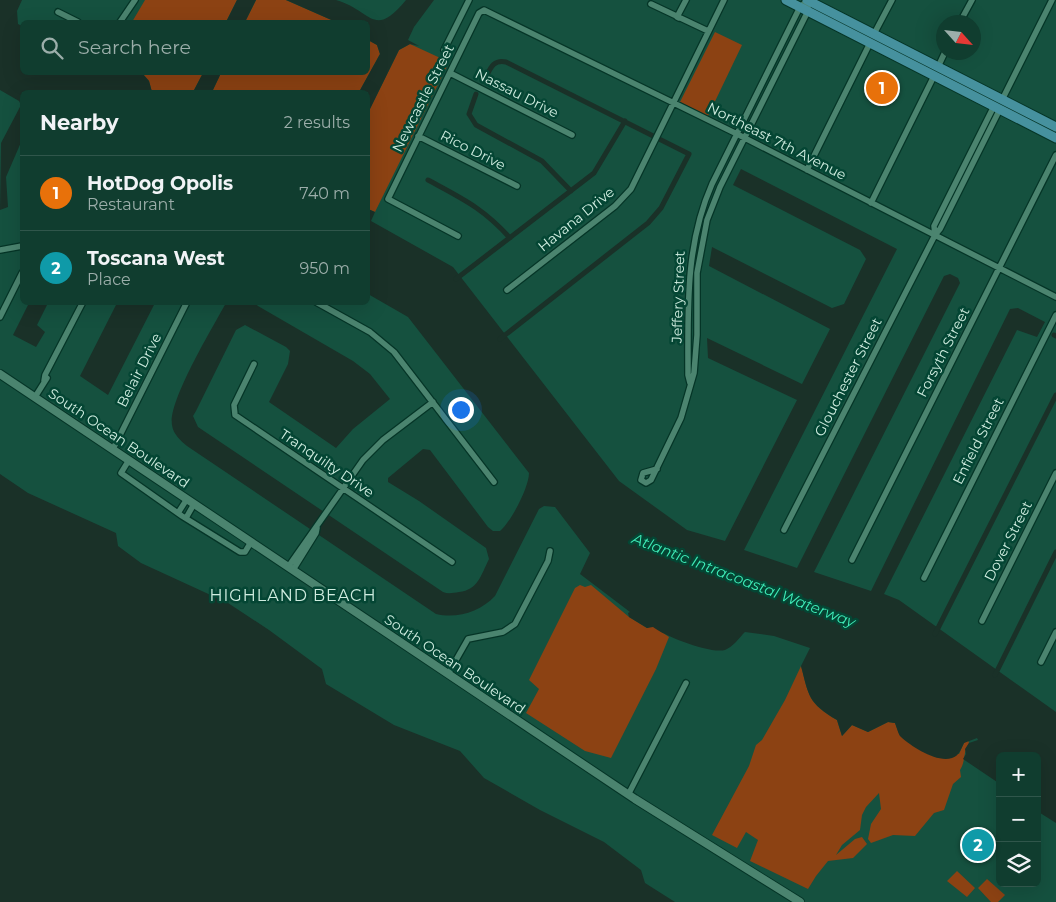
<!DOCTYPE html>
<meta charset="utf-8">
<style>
body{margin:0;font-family:Montserrat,sans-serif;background:#1e483b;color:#f1f3f6}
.controls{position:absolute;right:15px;bottom:15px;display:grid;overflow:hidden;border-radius:8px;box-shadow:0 5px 20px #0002}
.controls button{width:45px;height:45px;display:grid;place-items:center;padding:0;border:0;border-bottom:1px solid #30564b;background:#103d2f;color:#f1f3f6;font:25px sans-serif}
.compass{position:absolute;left:936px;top:15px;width:45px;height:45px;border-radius:50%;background:#103d2f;box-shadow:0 5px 20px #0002;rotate:117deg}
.you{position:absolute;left:460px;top:409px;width:18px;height:18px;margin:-12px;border:4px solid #fff;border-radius:50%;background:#1a73e8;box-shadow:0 0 0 8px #1a73e833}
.badge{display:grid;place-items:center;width:32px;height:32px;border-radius:50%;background:#8c9099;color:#fff;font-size:16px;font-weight:700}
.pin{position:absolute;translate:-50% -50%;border:2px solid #fff;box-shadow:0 1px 5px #0006}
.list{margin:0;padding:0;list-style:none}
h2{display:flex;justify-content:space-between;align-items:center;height:65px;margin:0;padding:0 20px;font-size:21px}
h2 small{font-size:16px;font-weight:400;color:#9caeaa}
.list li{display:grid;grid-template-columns:32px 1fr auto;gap:15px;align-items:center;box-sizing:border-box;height:75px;padding:0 20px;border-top:1px solid #30564b}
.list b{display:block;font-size:19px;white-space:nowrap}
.list p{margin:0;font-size:16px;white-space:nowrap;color:#9caeaa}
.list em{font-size:16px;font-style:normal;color:#9caeaa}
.icon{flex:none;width:28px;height:28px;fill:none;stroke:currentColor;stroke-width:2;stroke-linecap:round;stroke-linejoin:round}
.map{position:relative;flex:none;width:1056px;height:902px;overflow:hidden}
.search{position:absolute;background:#103d2f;box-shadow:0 5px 20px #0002;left:20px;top:20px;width:350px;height:55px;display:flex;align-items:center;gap:12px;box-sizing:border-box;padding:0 18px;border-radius:8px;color:#9caeaa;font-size:19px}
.panel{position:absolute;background:#103d2f;box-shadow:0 5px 20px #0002;left:20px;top:90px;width:350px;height:215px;border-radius:8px}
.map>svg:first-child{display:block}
.green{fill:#8c4213}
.water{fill:#1a3128}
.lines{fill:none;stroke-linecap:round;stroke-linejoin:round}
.canal{stroke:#1a3128;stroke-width:5}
.street-casing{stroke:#053527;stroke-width:8}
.secondary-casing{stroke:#053527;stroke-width:10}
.primary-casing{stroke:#053527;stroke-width:11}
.street{stroke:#4b846f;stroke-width:5.5}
.secondary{stroke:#4b846f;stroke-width:8}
.primary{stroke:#46919e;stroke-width:9}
.labels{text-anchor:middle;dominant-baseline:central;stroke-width:5;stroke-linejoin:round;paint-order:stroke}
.street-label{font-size:14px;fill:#d0ede0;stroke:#044634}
.water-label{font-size:15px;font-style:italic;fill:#3fecb8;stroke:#044634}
.quarter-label{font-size:16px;letter-spacing:1px;fill:#d0ede0;stroke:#044634}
</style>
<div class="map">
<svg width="1056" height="902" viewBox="0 0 1056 902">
<rect width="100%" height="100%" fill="#15513f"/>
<path class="green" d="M145 0H237L226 22H132Z
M256 0H286L336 22H245Z
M715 32 742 45 708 116 680 102Z
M368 40 377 45 380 54 359 92H212L221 73 368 72Z
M410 44 449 62 375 212 368 209V113L399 50Z
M142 73H203L193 92H152L149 81Z
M580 585 585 587 591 585 629 617 647 628 653 626 669 637 656 669 611 758 585 751 526 713 539 689 529 680 575 588Z
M801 666C809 696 808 703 837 720L842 736 852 725 868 732 888 722 895 723 900 736 959 754 964 743 968 740 969 743C963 751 966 761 960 770L961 777 953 784 944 810 934 813 915 836 893 835 871 843 868 839 871 824 881 809 879 793 866 807 862 815 860 830 842 845 836 855 855 839 862 837 867 844 853 858 828 861 816 876 808 889 750 861 758 840 746 832 737 848 712 835 749 766 756 745 762 740 785 700Z
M957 871 975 888 967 897 947 881Z
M987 879 1005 895 998 902H991L978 888Z"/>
<path class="water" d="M0 0H22L17 11 18 24 22 26V72L142 73 149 81 152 92H22V140L6 177 8 207 0 210 1 143 21 105 19 101 0 90Z
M237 0H256L245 22H226Z
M286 0C301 0 322 0 336 0 372 10 373 40 406 0H434L414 27 408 40 419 46 410 44 399 50 368 113V92H359L380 54 377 45 368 40V22H336Z
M203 73H221L212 92H193Z
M741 169 897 249 744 550 797 568 944 276 950 274 958 278 960 283 814 572 871 591 1010 309 1018 308 1045 322 1037 337 1017 330 884 594 899 600 1056 712V823L1037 811V756H1000V784L963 759 966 754 965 749 969 743 978 740 977 738 964 743C961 749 959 756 952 758 937 763 912 747 901 737 898 734 897 728 895 723L888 722 868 732 852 725 842 736 837 720C808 703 809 696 801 666L810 648 774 636 745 632C739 638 733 647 725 650 710 654 664 636 653 627L647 628 629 617 628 613 630 612 580 574 590 553 555 507 544 506 539 509 495 596C480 612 457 619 436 614L187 446C181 441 173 434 172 425 168 401 213 327 226 303H255L258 306 353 361 370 374 390 399 353 429 336 448 269 402 288 364 290 351 286 347 245 325 236 330 196 411 193 416 198 427 443 592C448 594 453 593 459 592 478 590 481 575 489 559L486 548 419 501 388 482V478L423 449 430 450 488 527 493 531H500C511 522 529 487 529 473L408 317 368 294V209L375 212 371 221 453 267 619 481 687 530 725 541 797 400 708 358 707 338 802 384 830 329 709 266 712 247 832 308 844 304 866 259 860 250 733 185Z
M29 303H48L37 325 45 332 36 347 13 335Z
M117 303H155L108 395 80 376Z
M0 474 28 493 116 533 118 546 141 563 228 603 269 630 322 669 326 684 394 725 460 751 484 778 540 810 604 842 641 870 645 883 675 902H0Z"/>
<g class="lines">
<path class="canal" d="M484 81C490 70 492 59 506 62L689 154 661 208 648 223 500 339
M476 94 469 114 476 125 542 161 571 191
M428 180C463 199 483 208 510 238
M456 279 594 173 625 121
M1054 335 1056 336
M935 634 1056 395
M995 675 1056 552"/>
<g class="street-casing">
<path id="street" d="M651 4 708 31
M58 12 78 22
M679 18 677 17 686 0
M120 22 135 0
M960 22 972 0
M874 34 892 0
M444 50 469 0
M938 67 945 52
M450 73 572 135
M1002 100 1052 0
M994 106 934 226 935 235 940 229 1000 109
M418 136 517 186
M807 170 870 43
M871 203 934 76
M458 236 388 199 479 13 484 10 737 134 1056 297
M0 250 22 246
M507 290 615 206 631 189 724 0
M316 302 370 332 394 352 494 482
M0 317 22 273
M254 364 234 405 235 415 452 562
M44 381 45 375 83 302
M690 383 688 375C688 309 685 245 712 184L800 7 808 0
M35 397 47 378
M113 449 187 302
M129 460 121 473 182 516 240 552H245L251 542
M657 469 643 473 641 480 646 483 651 480 681 418 694 373 697 335V273L707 220 720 187 808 11V1
M178 513 187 499
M186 518 194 504
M784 530 935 235
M852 560 1056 155
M288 567 363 460 383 440 433 402
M293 570 316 533 317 528
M924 578 1056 315
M982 621 1056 473
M1041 662 1056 632
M448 674 468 639 503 632 515 624 548 561 550 551
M628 795 686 683"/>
</g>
<g class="secondary-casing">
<path id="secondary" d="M0 374 635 799 800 902"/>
</g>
<g class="primary-casing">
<path id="primary" d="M786 0 1056 138
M807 0 1056 127"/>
</g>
<use href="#street" class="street"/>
<use href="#secondary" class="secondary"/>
<use href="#primary" class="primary"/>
</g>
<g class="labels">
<g class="street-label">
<text transform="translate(517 93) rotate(27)">Nassau Drive</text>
<text transform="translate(423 98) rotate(-63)">Newcastle Street</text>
<text transform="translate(777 141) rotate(27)">Northeast 7th Avenue</text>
<text transform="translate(473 150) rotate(27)">Rico Drive</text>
<text transform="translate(576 219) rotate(-39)">Havana Drive</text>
<text transform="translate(678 297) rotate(-88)">Jeffery Street</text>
<text transform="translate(943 352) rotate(-63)">Forsyth Street</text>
<text transform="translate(139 370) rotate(-63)">Belair Drive</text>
<text transform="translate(848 377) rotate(-63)">Glouchester Street</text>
<text transform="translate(119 438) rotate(34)">South Ocean Boulevard</text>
<text transform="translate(978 441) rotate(-63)">Enfield Street</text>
<text transform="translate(327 463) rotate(34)">Tranquilty Drive</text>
<text transform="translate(1008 541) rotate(-63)">Dover Street</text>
<text transform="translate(455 664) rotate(34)">South Ocean Boulevard</text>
</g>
<g class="water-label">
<text transform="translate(744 580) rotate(21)">Atlantic Intracoastal Waterway</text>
</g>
<g class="quarter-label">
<text x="293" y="595">HIGHLAND BEACH</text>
</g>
</g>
</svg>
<div class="controls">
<button>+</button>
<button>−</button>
<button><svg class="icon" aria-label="layers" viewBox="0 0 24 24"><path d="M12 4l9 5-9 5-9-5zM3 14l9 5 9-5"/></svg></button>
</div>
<svg class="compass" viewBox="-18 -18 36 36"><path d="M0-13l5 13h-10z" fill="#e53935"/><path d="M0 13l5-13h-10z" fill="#9caeaa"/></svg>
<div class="you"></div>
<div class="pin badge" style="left:882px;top:88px;background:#e8710a">1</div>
<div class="pin badge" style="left:978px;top:845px;background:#0f9aa8">2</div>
<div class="search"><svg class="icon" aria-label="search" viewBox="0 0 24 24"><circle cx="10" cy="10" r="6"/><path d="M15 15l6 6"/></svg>Search here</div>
<section class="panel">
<h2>Nearby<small>2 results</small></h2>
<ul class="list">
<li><span class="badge" style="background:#e8710a">1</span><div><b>HotDog Opolis</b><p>Restaurant</p></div><em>740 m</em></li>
<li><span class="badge" style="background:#0f9aa8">2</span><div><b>Toscana West</b><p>Place</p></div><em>950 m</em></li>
</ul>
</section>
</div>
